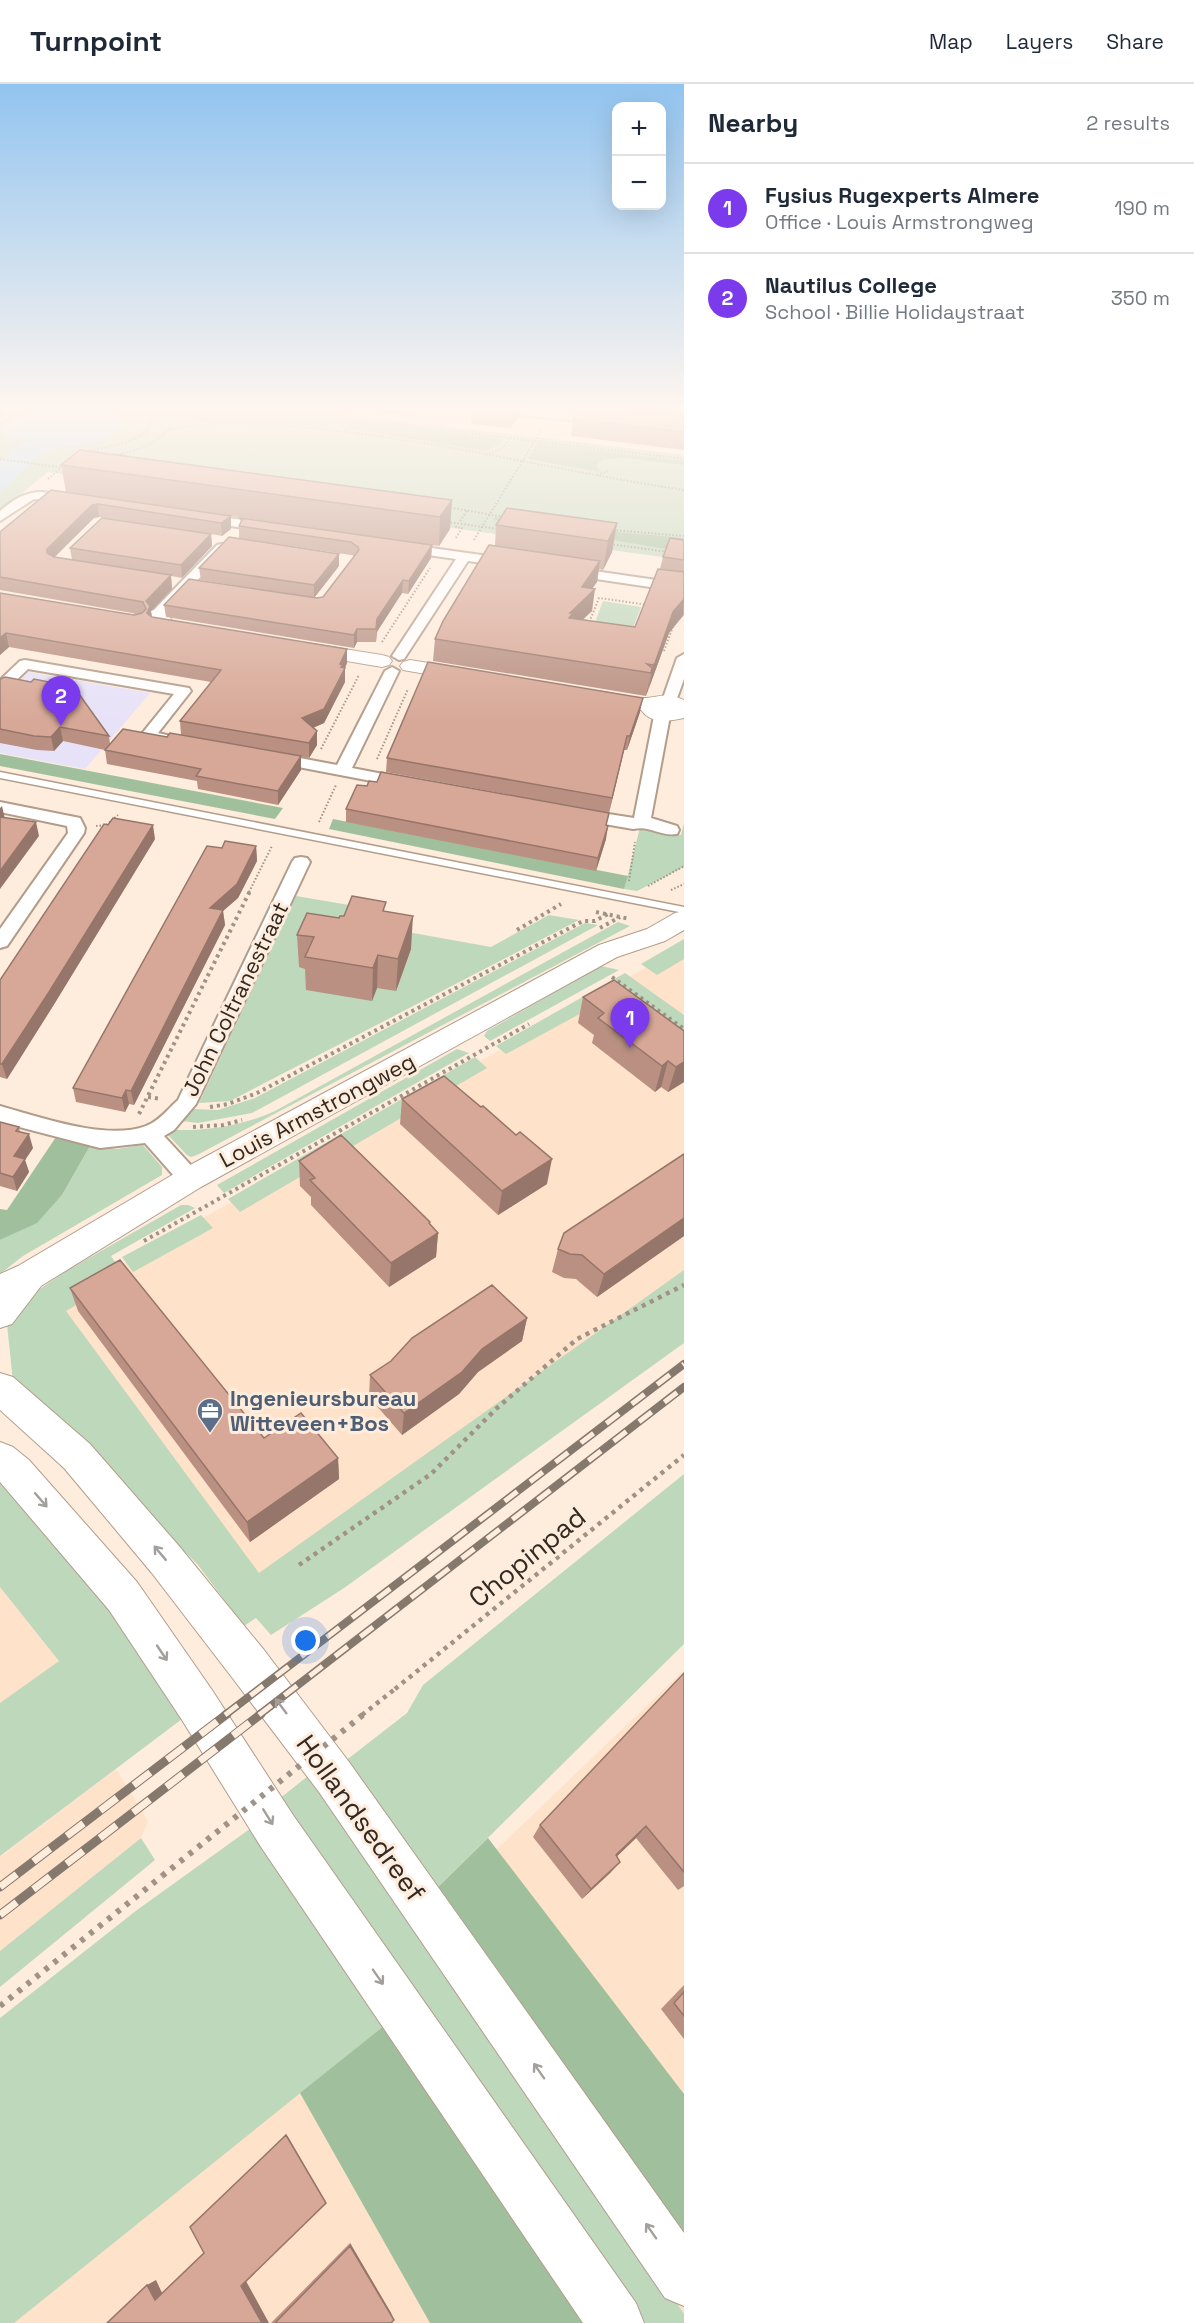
<!DOCTYPE html>
<meta charset="utf-8">
<style>
body{margin:0;font-family:"Space Grotesk",sans-serif;background:#f2f2f3;color:#1f2937}
.controls{position:absolute;right:18px;top:18px;display:grid;overflow:hidden;border-radius:12px;box-shadow:0 6px 24px #0002}
.controls button{width:54px;height:54px;display:grid;place-items:center;padding:0;border:0;border-bottom:2px solid #e0e1e3;background:#fff;color:#1f2937;font:30px sans-serif}
.you{position:absolute;left:306px;top:1557px;width:21px;height:21px;margin:-15px;border:4px solid #fff;border-radius:50%;background:#1a73e8;box-shadow:0 0 0 9px #1a73e833}
.badge{display:grid;place-items:center;width:39px;height:39px;border-radius:50%;background:#7c3aed;color:#fff;font-size:20px;font-weight:700}
.pin{position:absolute;translate:-50% -50px;filter:drop-shadow(0 2px 3px #0008)}
.pin::after{content:'';position:absolute;top:32px;width:21px;height:18px;background:inherit;clip-path:polygon(0 0,100% 0,50% 100%)}
.list{margin:0;padding:0;list-style:none}
h2{display:flex;justify-content:space-between;align-items:center;height:78px;margin:0;padding:0 24px;font-size:26px}
h2 small{font-size:20px;font-weight:400;color:#747a83}
.list li{display:grid;grid-template-columns:39px 1fr auto;gap:18px;align-items:center;box-sizing:border-box;height:90px;padding:0 24px;border-top:2px solid #e0e1e3}
.list b{display:block;font-size:22px;white-space:nowrap}
.list p{margin:0;font-size:20px;white-space:nowrap;color:#747a83}
.list em{font-size:20px;font-style:normal;color:#747a83}
.map{position:relative;flex:none;width:684px;height:2239px;overflow:hidden}
header{display:flex;align-items:center;gap:36px;box-sizing:border-box;height:84px;padding:0 30px;background:#fff;border-bottom:2px solid #e0e1e3}
header strong{font-size:28px}
nav{display:flex;gap:33px;margin-inline-start:auto;font-size:21px}
main{display:flex}
aside{flex:1;background:#fff}
.map>svg:first-child{display:block}
.built{fill:#fee2c9}
.education{fill:#e7e2f8}
.green{fill:#bed8bc}
.forest{fill:#a0c09d}
.water{fill:#b1ddf9}
.lines{fill:none;stroke-linecap:round;stroke-linejoin:round}
.lane-casing{stroke:#b29d8b;stroke-width:3}
.street-casing{stroke:#b29d8b;stroke-width:4}
.secondary-casing{stroke:#b29d8b;stroke-width:2}
.path-far3{stroke:#a09286;stroke-width:2;stroke-dasharray:1.5 2;stroke-linecap:butt}
.path-far2{stroke:#a09286;stroke-width:4;stroke-dasharray:3 4;stroke-linecap:butt}
.path-far1{stroke:#a09286;stroke-width:4.5;stroke-dasharray:4 5;stroke-linecap:butt}
.path{stroke:#a09286;stroke-width:6;stroke-dasharray:4.5 7;stroke-linecap:butt}
.lane{fill:#fff;fill-rule:evenodd}
.street{fill:#fff;fill-rule:evenodd}
.secondary{fill:#fff;fill-rule:evenodd}
.rail-far1-casing{stroke:#85796e;stroke-width:8}
.rail-casing{stroke:#85796e;stroke-width:9}
.rail-far1{stroke:#feecdc;stroke-width:5;stroke-dasharray:16;stroke-linecap:butt}
.rail{stroke:#feecdc;stroke-width:7;stroke-dasharray:21;stroke-linecap:butt}
.path-bridge-far1{stroke:#a09286;stroke-width:4.5;stroke-dasharray:4 5;stroke-linecap:butt}
.path-bridge{stroke:#a09286;stroke-width:6;stroke-dasharray:4.5 7;stroke-linecap:butt}
.wall{fill:#b99082;fill-rule:evenodd}
.shaded-wall{fill:#96766a}
.building{fill:#d7a897;stroke:#96766a;stroke-width:1.5}
.oneway{stroke:#a29f9c}
.labels{text-anchor:middle;dominant-baseline:central;stroke-width:6;stroke-linejoin:round;paint-order:stroke}
.street-label{font-size:22px;fill:#312922;stroke:#feecdc}
.service-label{font-size:22px;font-weight:bold;fill:#4e5e75;stroke:#feecdc;text-anchor:start}
.near-street-label{font-size:27px;fill:#312922;stroke:#feecdc}
</style>
<header>
<strong>Turnpoint</strong>
<nav><a>Map</a><a>Layers</a><a>Share</a></nav>
</header>
<main>
<div class="map">
<svg width="684" height="2239" viewBox="0 0 684 2239">
<rect width="100%" height="100%" fill="#feecdc"/>
<path class="built" d="M684 862V1223L275 1527 37 1228Z
M0 1416 59 1577 0 1621Z
M684 1586V2239H14L320 1960 471 1790Z
M116 1685 148 1737 141 1754 0 1867V1773Z"/>
<path class="education" d="M28 588 150 609 85 685 0 669V615Z"/>
<path class="green" d="M9 325H303L684 371V476L48 388 0 427V407L24 385 0 382V331Z
M603 517 641 523 627 560 589 554Z
M684 739V783L637 807 624 805 640 744 681 751Z
M296 812 402 830V847L491 863 549 831 579 836 230 1017 199 1019Z
M618 838 630 842 197 1071 191 1073 187 1071 168 1051 172 1046C208 1047 242 1042 275 1027Z
M585 839 598 841 252 1029 198 1039 182 1037 194 1025 218 1026 255 1014Z
M684 855V875L657 891 641 880Z
M601 882 619 886 490 957 484 952 487 947Z
M625 889 684 931V969L609 914 506 970 496 962Z
M457 965 469 969 224 1109 217 1101Z
M475 973 487 984 240 1128 228 1115Z
M143 1061 162 1083V1091L23 1172 0 1190V1156L37 1138 62 1111 90 1062 117 1065Z
M181 1121H188L195 1124 111 1172 125 1192 66 1227 259 1489 684 1186V1259L344 1504 271 1551 256 1534 244 1542 198 1481 73 1353 13 1298 7 1240 22 1217 68 1186Z
M201 1131 213 1144 133 1188 122 1173Z
M684 1390V1560L433 1808 340 1681 407 1629 423 1601Z
M0 1391 101 1506 186 1632 0 1772V1619L59 1577 0 1503Z
M313 1688 684 2230V2239H638L274 1719Z
M261 1737 390 1937 14 2239H0V1934L137 1826Z
M141 1754 155 1776 0 1903V1867Z"/>
<path class="forest" d="M176 325H261L333 334 322 340 312 341 196 337 179 330Z
M346 335 503 355 500 360 486 367 351 345 345 338Z
M537 359 684 377V381L625 374 604 375 596 381 600 388 528 375Z
M495 433 605 447 684 454V468L493 436Z
M0 670 283 724 275 735 0 682Z
M333 735 628 792 624 805 329 745Z
M56 1053 90 1062 62 1111 37 1139 0 1156V1125L7 1126Z
M488 1754 684 2010V2161L433 1808Z
M390 1937 586 2239H430L300 2009Z"/>
<path class="water" d="M30 325C51 325 117 317 125 338 117 362 68 358 48 368 30 376 15 394 0 407V378L29 355 2 352 4 345Z"/>
<g class="lines">
<g class="lane-casing">
<path id="lane" d="M0 688 684 823V829L0 694Z"/>
</g>
<g class="street-casing">
<path id="street" d="M493 325H523L605 334 610 337 605 340 498 328Z
M42 408 74 412 80 416 74 420 34 415 0 437V427C13 416 24 408 42 408Z
M202 430 270 440 276 444 270 448 198 437 196 434Z
M221 460 227 464 225 467 161 535H151L149 532 151 529 217 461Z
M403 460 510 475 516 479 510 483 468 477 404 575 399 576 392 572 456 475 399 467 397 464Z
M567 483 684 500V508L562 490 561 487Z
M684 570V595L676 617 669 621 664 620 662 617 677 574Z
M25 576 189 604 191 607 158 649 180 654 183 657 175 662 143 655 140 652 174 610 28 585 5 607 0 608V596L20 577Z
M392 583 399 587 352 684 414 696 416 699 414 702 408 704 267 677 265 674 267 671 273 669 337 681 385 587Z
M662 627 670 632 651 734 677 742 679 746 677 750C661 753 650 741 633 745L570 734 568 730 570 726 576 725 634 734 654 632Z
M0 718 80 734 85 744 84 749 7 862 0 864V845L68 749 67 742 0 728Z
M301 773 307 774 310 778 196 1020 174 1046 164 1052 198 1089 201 1095 198 1101 190 1103 182 1101 145 1059 100 1064 0 1038V1022C40 1033 106 1057 146 1042 158 1038 168 1025 178 1016L292 778 295 774Z"/>
</g>
<g class="secondary-casing">
<path id="secondary" d="M156 526 169 531 173 540C163 554 144 551 130 547L125 538C132 528 145 527 156 526Z
M306 559 382 571 389 573 392 577 389 581 382 583 299 569 296 565 299 561Z
M410 576 466 585 473 587 476 591 473 595 466 597 403 586 400 582 403 578Z
M598 607C611 609 634 615 647 614 664 612 666 609 684 616V634C669 637 652 641 641 626L591 617 588 613 591 609Z
M684 827V846L665 857 617 873 201 1103 41 1202 12 1240 0 1244V1190L18 1182 179 1087 599 861 647 845 675 829Z
M0 1289 13 1293 90 1360 179 1462 264 1566 349 1678 684 2149V2222L665 2214 319 1708 234 1596 151 1488 64 1384 0 1326Z
M0 1358 13 1363 29 1376 137 1498 212 1606 293 1731 636 2219 644 2239H583L261 1763 182 1636 109 1526 0 1398Z"/>
</g>
<path class="path-far3" d="M267 325 684 375
M349 325 337 337 349 347
M437 325 475 329
M173 334 194 340
M0 341 22 325
M318 343 337 337
M170 346C219 334 270 340 320 345 443 357 562 388 684 406
M84 368C107 361 161 359 149 325
M121 370 130 374
M489 370 504 363 509 355
M113 372C137 366 162 360 174 337L170 325
M0 375 65 384
M597 391 608 387
M48 395 61 384
M368 405 411 411
M447 423 504 433
M460 437 467 427
M447 438 499 445
M613 446 684 452
M456 454 462 444 456 443 458 441
M474 456 542 345
M610 460 668 468
M588 541 599 514 649 521
M382 558 430 484
M664 567 674 540
M321 665 359 591
M377 675 408 605
M319 738 336 701
M96 742 106 741 118 731
M629 797 635 758
M648 802 684 782
M671 806 684 800
M249 808 272 762"/>
<path class="path-far2" d="M596 828 630 835
M600 844 620 833
M517 846 561 820
M612 893 684 945
M148 1013 161 1015
M210 1023 228 1020 257 1009 583 837H595L608 830
M139 1030 250 807
M193 1043 223 1041 242 1036
M144 1157 529 940"/>
<path class="path-far1" d="M299 1481 431 1390 497 1324 577 1255 684 1201
M395 1605 684 1371"/>
<path class="path" d="M0 1922 162 1792"/>
<use href="#lane" class="lane"/>
<use href="#street" class="street"/>
<use href="#secondary" class="secondary"/>
<g class="rail-far1-casing">
<path id="rail-far1" d="M225 1631 684 1280
M259 1631 684 1303"/>
</g>
<g class="rail-casing">
<path id="rail" d="M0 1803 227 1630
M0 1831 261 1630"/>
</g>
<use href="#rail-far1" class="rail-far1"/>
<use href="#rail" class="rail"/>
<path class="path-bridge-far1" d="M362 1631 395 1605"/>
<path class="path-bridge" d="M162 1792 364 1630"/>
</g>
<path class="wall" d="M348 325H418L412 332Z
M472 325H520L519 333 510 344 471 340Z
M580 325H684V366L571 352 573 335Z
M61 381 452 416 450 445 439 462 432 461 431 474 408 510 402 509 380 542 377 548 376 558H357L354 564 166 533 164 521 317 514 323 513 354 472 351 471 259 457 339 470V482L314 514 201 496 199 484 239 454V442L241 439 240 434 399 457 231 432V445L222 452 211 450 212 462 182 494 171 492 172 505 151 527 152 533 347 565V579L345 584V598L324 639 313 644 317 647V661L309 674 204 655 301 686 278 721 198 705 197 697 107 680 105 666 63 657 54 667 37 666 0 659V595L109 652 110 660 181 651 180 637 211 598 9 563 0 571V509L134 531 138 530 0 506V448L66 408ZM99 433 157 442 70 464 72 476 55 473 94 434Z
M617 439 612 468 603 486 599 485 597 498 592 505V527L582 535 635 543 660 485 663 473 684 456V531L669 549 646 612 433 577 435 555 495 462 496 441Z
M640 628 627 666H624L609 729 386 688 387 674Z
M367 702 606 741V755L596 787 346 738V725Z
M155 755 53 922 7 995 0 993V896Z
M256 762 257 777 238 814 223 827 225 841 134 1021 129 1020 125 1028 76 1018 73 1004 222 764Z
M386 828 411 865 396 907 377 904 372 917 306 906 305 885 299 883 297 851 344 832Z
M583 913 684 947V998L668 1008 661 1003 655 1008 592 959 594 951 578 939Z
M402 1015 481 1023 547 1100 498 1131 400 1040Z
M0 1038 19 1043 20 1048 33 1064 25 1076 29 1088 17 1107 0 1102Z
M684 1070V1152L597 1213 576 1195 564 1194 552 1188 558 1165Z
M299 1077 430 1138V1141L438 1149 436 1173 389 1203 311 1121V1113L300 1102Z
M70 1204 264 1354 338 1374 339 1395 250 1458 78 1227Z
M527 1234 522 1257 478 1288 459 1310 402 1351 369 1313 370 1291Z
M684 1589V1802L678 1806 636 1754 617 1772 620 1778 610 1789 582 1815 533 1753 540 1741Z
M684 1901V1955L661 1925Z
M350 2159 391 2229V2239H271Z"/>
<path class="shaded-wall" d="M0 325H9L0 331Z
M412 325H418L412 332Z
M512 325H520L519 333 510 344Z
M452 416 450 445 439 462 440 433Z
M98 420 99 433 94 434 49 478 47 465 92 421Z
M231 432V445L222 452 221 439Z
M617 439 612 468 603 486 608 457Z
M211 450 212 462 182 494 181 481Z
M432 461 431 474 408 510 409 497Z
M339 470V482L314 514V501Z
M600 477 597 498 586 513 595 505 592 527 571 547 570 551V529L582 503Z
M171 491 172 505 151 527 152 536 149 542 146 517Z
M403 496 402 509 377 548 376 558 377 535Z
M684 515 683 531 669 549 649 604 653 581 673 528Z
M357 545V558L354 564V551Z
M6 549 9 563 0 571V554Z
M347 565V579L343 588 345 584V598L324 639 303 648 302 634 340 580Z
M652 584 648 606 646 612 651 589Z
M643 614 640 628 627 666 630 652Z
M60 643 63 657 54 667 51 653Z
M317 647V661L309 674V659Z
M627 652 624 666 609 729 612 714Z
M301 672V686L278 721V707Z
M2 722 5 735 0 742V724Z
M36 738 39 752 0 805V787Z
M153 741 155 755 53 922 7 995 2 980Z
M608 742 606 755 596 787 598 774Z
M256 762 257 777 238 814 223 827 225 841 134 1021 131 1007 210 824Z
M413 832 411 865 396 907 398 875Z
M378 871 377 904 372 917 373 884Z
M668 977 661 1003 655 1008 662 982Z
M684 978V998L668 1008 676 983Z
M126 1006 129 1020 125 1028 122 1014Z
M29 1050 33 1064 25 1076 29 1088 17 1107 13 1093 14 1072Z
M552 1075 547 1100 498 1131 502 1107Z
M684 1134V1152L597 1213 604 1190Z
M430 1138 429 1155 438 1149 436 1173 389 1203 391 1179Z
M527 1234 522 1257 478 1288 459 1310 402 1351 404 1329 482 1265Z
M338 1374 339 1395 250 1458 247 1438Z
M646 1742 636 1754 607 1782 616 1771Z
M620 1778 610 1789 582 1815 591 1805Z
M286 2051 288 2053 326 2118V2119Z
M350 2159 391 2229 394 2236 350 2162Z
M156 2196 163 2211 155 2216 147 2201Z
M246 2197 269 2239H262L241 2202Z"/>
<path class="building" d="M580 325H601L684 333V348L573 335Z
M80 366 452 416 440 433 61 381Z
M51 406 231 432 221 439 98 420 92 421 47 465V469L54 473 171 491 146 517 150 522 147 529 152 533 347 565 340 580 343 581 341 583 345 584 324 625 302 634 317 647 309 659 180 637 221 586 6 549 0 554V509L134 531 142 529 146 525 143 518 0 493V448Z
M507 424 617 439 608 457 496 441Z
M102 434 211 450 181 481 70 464Z
M240 434 432 461 409 497 403 496 377 535 376 545H357L354 551 164 521 189 495 317 514 323 513 359 466 358 463 351 458 239 442 242 436Z
M229 453 339 470 314 501 199 484Z
M670 454 684 456V476L663 473Z
M489 461 600 477 582 503 595 505 570 529H573L569 534 635 543 658 485 684 488V515L673 528 655 579 653 581 647 580 652 584 651 589 435 555 443 537Z
M428 578 643 614 630 652H627L612 714 387 674Z
M5 593 31 598 34 595 74 603 109 652 60 643 51 653 34 652 0 645V595Z
M123 645 167 653 170 649 301 672 278 707 196 692 201 685 105 666Z
M381 688 609 729 606 741 608 742 598 774 346 725 357 701 367 702 369 697 377 698Z
M0 733 36 738 0 787Z
M113 734 153 741 49 908 2 980H0V896L104 740 108 741Z
M225 757 256 762 237 800 210 824 223 826 131 1007 126 1006 122 1014 73 1004 207 762 222 764Z
M352 812 386 818 383 827 413 832 398 875 378 871 373 884 305 873 314 853 297 851 307 829 339 834 340 832H344Z
M614 896 684 947V978L676 983 668 977 662 982 598 934 604 929 583 913Z
M444 992 481 1023 483 1022 516 1051 520 1048 552 1075 502 1107 402 1015Z
M0 1038 19 1043 16 1047 29 1050 14 1072 25 1075 13 1093 0 1089Z
M341 1051 430 1138 429 1139 438 1149 391 1179 310 1096 315 1094 299 1077Z
M684 1070V1134L604 1190 582 1171 570 1170 558 1165 564 1149Z
M120 1176 264 1354 301 1329 338 1374 247 1438 70 1204Z
M492 1201 527 1234 482 1265 462 1288 404 1329 370 1291 391 1277 412 1254Z
M684 1589V1788L646 1742 616 1771 620 1778 591 1805 540 1741Z
M684 1908V1932L674 1919Z
M286 2051 326 2119 241 2202 262 2239H107L147 2201 155 2216 204 2169 190 2143Z
M350 2162 394 2236 391 2239H275Z"/>
<defs><path id="oneway-shaft" d="M-6 0H5M1.5-3L5.5 0L1.5 3" fill="none" stroke-width="1.6" stroke-linecap="round" stroke-linejoin="round" transform="scale(1.5)"/></defs>
<g class="oneway">
<use href="#oneway-shaft" transform="translate(41 1416) rotate(49)"/>
<use href="#oneway-shaft" transform="translate(160 1469) rotate(-130)"/>
<use href="#oneway-shaft" transform="translate(162 1569) rotate(56)"/>
<use href="#oneway-shaft" transform="translate(281 1622) rotate(-127)"/>
<use href="#oneway-shaft" transform="translate(268 1733) rotate(58)"/>
<use href="#oneway-shaft" transform="translate(378 1893) rotate(55)"/>
<use href="#oneway-shaft" transform="translate(539 1987) rotate(-125)"/>
<use href="#oneway-shaft" transform="translate(651 2147) rotate(-125)"/>
</g>
<linearGradient id="sky" x2="0" y2="1"><stop stop-color="#92c4ef"/><stop offset="0.51" stop-color="#fff6ef"/><stop offset="1" stop-color="#fff6ef" stop-opacity="0"/></linearGradient>
<rect width="684" height="638" fill="url(#sky)"/>
<defs>
<g id="office-pin" transform="scale(1.35)"><path d="M0 17L-7.5 6A9.5 9.5 0 1 1 7.5 6Z" fill="#5c6f8a" stroke="#feecdc"/><path d="M-6-3h4V-5.5h4V-3h4V5H-6ZM-1-4.5V-3h2v-1.5ZM-6 0V1H6V0Z" fill="#fff"/></g>
</defs>
<g fill-rule="evenodd">
<use href="#office-pin" x="210" y="1327"/>
</g>
<g class="labels">
<g class="street-label">
<text transform="translate(235 915) rotate(-64)">John Coltranestraat</text>
<text transform="translate(317 1026) rotate(-28)">Louis Armstrongweg</text>
</g>
<g class="service-label">
<text x="230" y="1314">Ingenieursbureau<tspan x="230" dy="25">Witteveen+Bos</tspan></text>
</g>
<g class="near-street-label">
<text transform="translate(527 1473) rotate(-39)">Chopinpad</text>
<text transform="translate(361 1734) rotate(54)">Hollandsedreef</text>
</g>
</g>
</svg>
<div class="controls">
<button>+</button>
<button>−</button>
</div>
<div class="you"></div>
<div class="pin badge" style="left:630px;top:964px">1</div>
<div class="pin badge" style="left:61px;top:642px">2</div>
</div>
<aside>
<h2>Nearby<small>2 results</small></h2>
<ul class="list">
<li><span class="badge">1</span><div><b>Fysius Rugexperts Almere</b><p>Office · Louis Armstrongweg</p></div><em>190 m</em></li>
<li><span class="badge">2</span><div><b>Nautilus College</b><p>School · Billie Holidaystraat</p></div><em>350 m</em></li>
</ul>
</aside>
</main>
